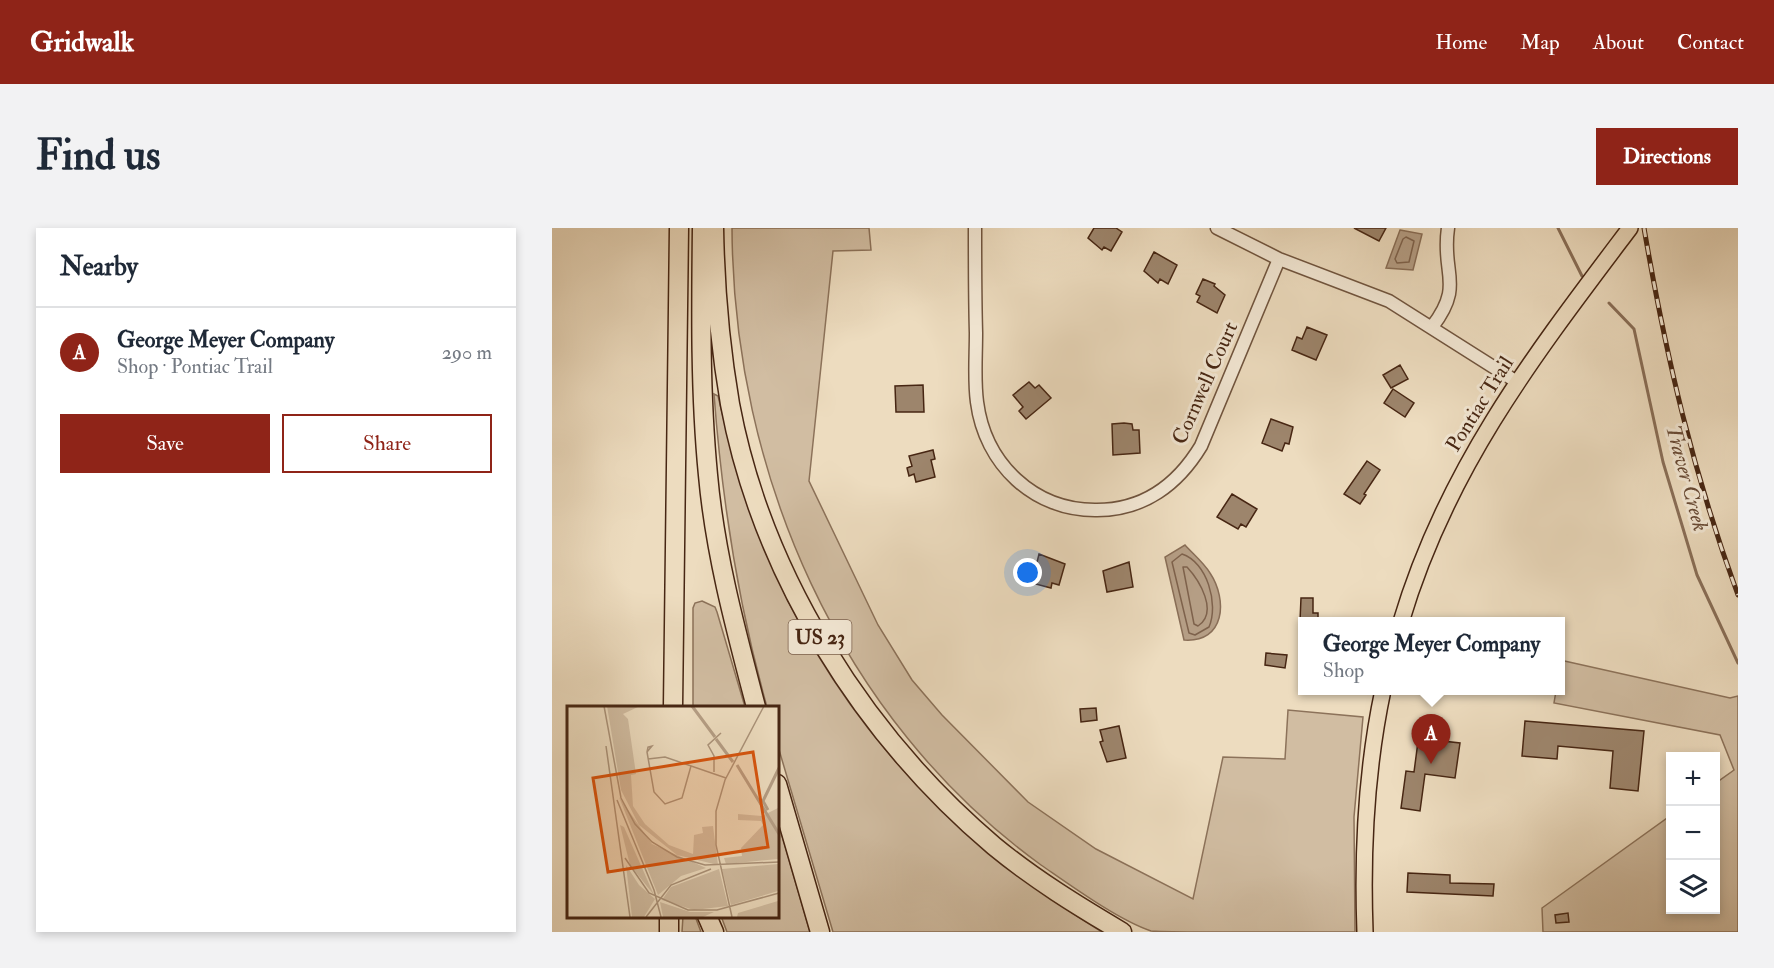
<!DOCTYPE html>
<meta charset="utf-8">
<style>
body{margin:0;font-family:"IM FELL Double Pica",serif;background:#f2f2f3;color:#1f2937}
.controls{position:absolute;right:18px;bottom:18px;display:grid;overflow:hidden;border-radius:0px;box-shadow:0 3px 9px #0003}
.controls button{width:54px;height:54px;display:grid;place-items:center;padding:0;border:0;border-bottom:2px solid #e0e1e3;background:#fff;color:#1f2937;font:30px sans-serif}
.you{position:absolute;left:476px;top:345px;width:21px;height:21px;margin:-15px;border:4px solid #fff;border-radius:50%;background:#1a73e8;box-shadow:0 0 0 9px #1a73e833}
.badge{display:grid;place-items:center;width:39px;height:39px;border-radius:50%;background:#8f2418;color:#fff;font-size:20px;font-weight:700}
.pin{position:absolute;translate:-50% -50px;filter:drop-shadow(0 2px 3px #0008)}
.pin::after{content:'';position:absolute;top:32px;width:21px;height:18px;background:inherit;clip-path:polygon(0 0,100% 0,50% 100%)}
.popup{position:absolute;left:746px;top:389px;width:267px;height:78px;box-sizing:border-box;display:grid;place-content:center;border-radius:0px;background:#fff;filter:drop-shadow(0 2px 4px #0005);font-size:20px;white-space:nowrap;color:#747a83}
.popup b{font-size:22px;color:#1f2937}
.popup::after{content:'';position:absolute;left:50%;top:100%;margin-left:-12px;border:12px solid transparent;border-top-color:#fff}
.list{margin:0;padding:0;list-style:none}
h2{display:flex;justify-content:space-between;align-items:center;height:78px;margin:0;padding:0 24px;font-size:26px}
h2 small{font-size:20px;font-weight:400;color:#747a83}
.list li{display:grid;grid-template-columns:39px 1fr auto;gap:18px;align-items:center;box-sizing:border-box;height:90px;padding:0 24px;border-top:2px solid #e0e1e3}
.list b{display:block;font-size:22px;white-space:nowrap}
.list p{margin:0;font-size:20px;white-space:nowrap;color:#747a83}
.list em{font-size:20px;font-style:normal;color:#747a83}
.actions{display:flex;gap:12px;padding:18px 24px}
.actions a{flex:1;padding:14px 0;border:2px solid #8f2418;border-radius:0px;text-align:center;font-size:21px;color:#8f2418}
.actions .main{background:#8f2418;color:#fff}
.icon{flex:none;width:33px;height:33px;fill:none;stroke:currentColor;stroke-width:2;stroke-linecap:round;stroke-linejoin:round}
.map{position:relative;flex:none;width:1186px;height:704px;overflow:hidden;border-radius:0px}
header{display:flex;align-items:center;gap:36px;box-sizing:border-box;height:84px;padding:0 30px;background:#8f2418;color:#fff}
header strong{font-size:28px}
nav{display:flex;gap:33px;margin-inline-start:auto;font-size:21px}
.intro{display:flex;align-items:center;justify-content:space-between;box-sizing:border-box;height:144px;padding:0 36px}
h1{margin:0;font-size:42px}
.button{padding:15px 27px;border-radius:0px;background:#8f2418;color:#fff;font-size:21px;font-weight:700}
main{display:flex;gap:36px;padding:0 36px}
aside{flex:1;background:#fff;border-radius:0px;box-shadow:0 3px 9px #0003}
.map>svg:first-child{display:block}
.green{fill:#d1bda2;stroke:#8c725a;stroke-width:1.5}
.water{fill:#b59e85;stroke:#896e57;stroke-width:1.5}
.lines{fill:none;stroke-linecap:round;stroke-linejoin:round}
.shore{stroke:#7e624c;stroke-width:1.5}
.stream{stroke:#896e57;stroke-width:3}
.building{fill:#9d856c;stroke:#472613;stroke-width:1.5}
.minor-casing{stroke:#70543e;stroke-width:15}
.major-casing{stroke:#472613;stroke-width:18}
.highway-casing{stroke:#472613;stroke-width:21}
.minor{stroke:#f3e8d5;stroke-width:12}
.major{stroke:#eddcbf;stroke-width:15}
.highway{stroke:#eddcbf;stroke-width:18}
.rail-casing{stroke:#472613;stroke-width:5}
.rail{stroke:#f3e8d5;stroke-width:3;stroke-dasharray:9;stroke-linecap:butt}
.labels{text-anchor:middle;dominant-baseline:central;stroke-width:6;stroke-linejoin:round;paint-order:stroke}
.shield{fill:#f3e8d5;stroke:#7b604d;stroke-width:1.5}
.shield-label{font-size:20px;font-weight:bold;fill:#472613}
.street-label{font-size:21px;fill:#472613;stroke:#f3e8d5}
.water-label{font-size:22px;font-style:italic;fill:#684a35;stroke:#f3e8d5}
.inset-river{fill:none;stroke:#b59e85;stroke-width:3}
.inset-road{fill:none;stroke:#ab937a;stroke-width:1.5}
.view{fill:#d8540d;fill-opacity:0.15;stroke:#d8540d;stroke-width:3}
.inset-edge{fill:none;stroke:#472613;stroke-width:3}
</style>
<header>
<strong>Gridwalk</strong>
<nav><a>Home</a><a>Map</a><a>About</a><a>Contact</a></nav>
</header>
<div class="intro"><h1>Find us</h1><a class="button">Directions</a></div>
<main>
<aside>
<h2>Nearby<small></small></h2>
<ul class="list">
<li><span class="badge">A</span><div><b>George Meyer Company</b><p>Shop · Pontiac Trail</p></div><em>290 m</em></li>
</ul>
<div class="actions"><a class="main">Save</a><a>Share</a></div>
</aside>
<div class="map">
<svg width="1186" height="704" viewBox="0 0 1186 704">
<rect width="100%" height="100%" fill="#eddcbf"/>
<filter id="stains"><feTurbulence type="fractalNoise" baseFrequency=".00333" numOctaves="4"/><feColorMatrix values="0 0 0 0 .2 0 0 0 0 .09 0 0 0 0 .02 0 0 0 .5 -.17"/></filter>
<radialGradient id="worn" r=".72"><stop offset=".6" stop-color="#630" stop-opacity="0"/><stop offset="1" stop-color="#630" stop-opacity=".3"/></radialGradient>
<path class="green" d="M180 0H317L319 22 281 23 257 253 326 397 360 452 390 487 476 574 544 621 641 671 671 529 733 531 736 482 811 489 802 589 803 704C753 704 703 704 653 704 637 704 615 704 599 703 566 692 518 657 489 637 287 491 181 245 180 0Z
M162 166 166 168C175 205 183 242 196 277 262 467 381 600 550 704H281L225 515V479H215C186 376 170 273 162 166Z
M150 373 163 379 165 384 193 479H141V380L143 375Z
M1008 432 1178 470 1186 468V704H991L990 680 1118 588V682H1164V555L1182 542 1168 507 1002 475 1004 463 1008 462Z
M225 590 258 704H175L169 688H225Z
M131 688H143L149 704H130Z"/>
<path class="water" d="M848 2 870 6 861 42 834 40Z
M633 317C641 326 652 335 658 345 676 372 673 415 632 412L613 329Z"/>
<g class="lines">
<path class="shore" d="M854 9 862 13 857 34 845 35 843 31 851 11Z
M630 326C655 334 667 376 657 399L643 407 637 405 620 334Z
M631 339H635C647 352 667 384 646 398L642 396Z"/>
<path class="stream" d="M1006 0 1030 48
M1057 75 1082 101 1111 234 1145 347 1186 435"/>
</g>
<path class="building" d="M542 0H564L570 4 559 23 552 19 550 22 536 10Z
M802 0H834L827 13Z
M602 24 625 37 616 56 608 51 606 55 592 43Z
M651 51 663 56 662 58 673 67 665 85 645 74 648 68 644 66Z
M755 99 775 107 764 132 740 122 745 109 750 111Z
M848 137 856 151 839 160 831 147Z
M477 154 483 160 487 157 499 170 474 191 467 183 471 179 461 167Z
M371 157 372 184H344L343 158Z
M841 161 862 175 853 189 832 175Z
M719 191 741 199 737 216 733 215 730 223 710 215Z
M572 195 580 196 581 202H587L588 225 561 227 560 196Z
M381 222 383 231 379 232 383 249 364 254 362 246 357 248 355 240 360 238 357 228Z
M815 233 828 242 812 266 814 267 808 276 792 266Z
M680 266 705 281 694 299 689 296 686 301 665 289Z
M487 326 513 336 507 357 500 355 499 360 480 355Z
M577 334 581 359 555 364 551 343Z
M749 370H761V385H766V393H748Z
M714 425 735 427 733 440 713 437Z
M544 480 545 492 529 494 528 481Z
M973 493 1092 503 1086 563 1058 560 1061 523 1006 518 1005 531 970 528Z
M567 498 574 530 555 534 548 514 551 513 548 502Z
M867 506 882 508V512L908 515 903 550 873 546 868 583 849 580 854 543 862 544Z
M856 645 898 647V655L942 656 941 668 855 664Z
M1016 685 1017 694 1004 695 1003 687Z"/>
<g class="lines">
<g class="minor-casing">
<path id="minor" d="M423 0C423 35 423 70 424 105 424 128 422 152 425 174 433 236 482 283 545 282 592 282 626 256 649 218L727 31
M665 0 727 31 837 73 965 154
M880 99C913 56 889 46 896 0"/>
</g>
<g class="major-casing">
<path id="major" d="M849 394C895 239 983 126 1078 0
M813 704C810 623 814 542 831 462"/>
</g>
<g class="highway-casing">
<path id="highway" d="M150 0C149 82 148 165 156 247 163 326 184 403 204 479
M162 0C163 59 168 118 178 176 210 347 311 507 442 618 482 651 526 678 570 704
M121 479 127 0
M225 556 268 704
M155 688 162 704
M117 704V688"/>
</g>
<use href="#minor" class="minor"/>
<use href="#major" class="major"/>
<use href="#highway" class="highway"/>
<g class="rail-casing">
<path id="rail" d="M1092 0C1114 128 1141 245 1186 367"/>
</g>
<use href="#rail" class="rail"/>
</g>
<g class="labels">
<rect class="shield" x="236.5" y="392" width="63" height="34" rx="4.5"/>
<g class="shield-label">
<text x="268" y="409">US 23</text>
</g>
<g class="street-label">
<text transform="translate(653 155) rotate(-66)">Cornwell Court</text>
<text transform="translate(928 176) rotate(-58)">Pontiac Trail</text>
</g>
<g class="water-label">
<text transform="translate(1135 250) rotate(75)">Traver Creek</text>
</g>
</g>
<g transform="translate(15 478)">
<rect width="212" height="212" fill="#eddcbf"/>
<path d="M40 0H73L56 8 61 13 69 68 64 69 66 100 78 118 102 139 126 148 127 129 136 127 135 121 146 120 151 159 110 149 72 119 54 84ZM52 91 85 138 139 162 114 170 91 189ZM211 102V153L159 158 157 152 175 150 174 142 196 119 194 115 171 114V108L195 110ZM53 119 57 121 87 189 63 159ZM211 158V185L164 199 155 163ZM59 159 72 179 88 193 77 211H65ZM152 163 161 200 127 204 95 194 104 181ZM211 195V211H170L171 207ZM93 196 123 206H147L136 211H96Z" fill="#d1bda2"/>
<path class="inset-river" d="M125 0 148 31M149 33 166 56M170 59 212 128M201 104 196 95 212 62"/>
<path class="inset-road" d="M37 0 54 92 68 118 85 136 110 151 138 159 212 156M39 40 63 211M80 46 85 40 81 41 80 46 87 86 98 98 115 92 124 60M81 53 98 51 159 72M147 66V50L141 39 154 27M50 94 87 184 94 211M58 152 82 187 121 204H150L212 187M79 211 104 179 144 163M165 211 149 139V105L158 74 197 0"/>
<path class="view" d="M186 46 201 141 41 166 26 72Z"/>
<rect width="212" height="212" class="inset-edge"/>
</g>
<rect width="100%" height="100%" filter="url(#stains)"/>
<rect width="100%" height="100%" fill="url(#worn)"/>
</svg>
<div class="controls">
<button>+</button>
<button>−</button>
<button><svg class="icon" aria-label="layers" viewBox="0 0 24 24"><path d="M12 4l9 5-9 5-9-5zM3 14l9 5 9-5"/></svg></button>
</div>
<div class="you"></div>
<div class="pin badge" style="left:879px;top:536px">A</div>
<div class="popup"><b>George Meyer Company</b>Shop</div>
</div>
</main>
